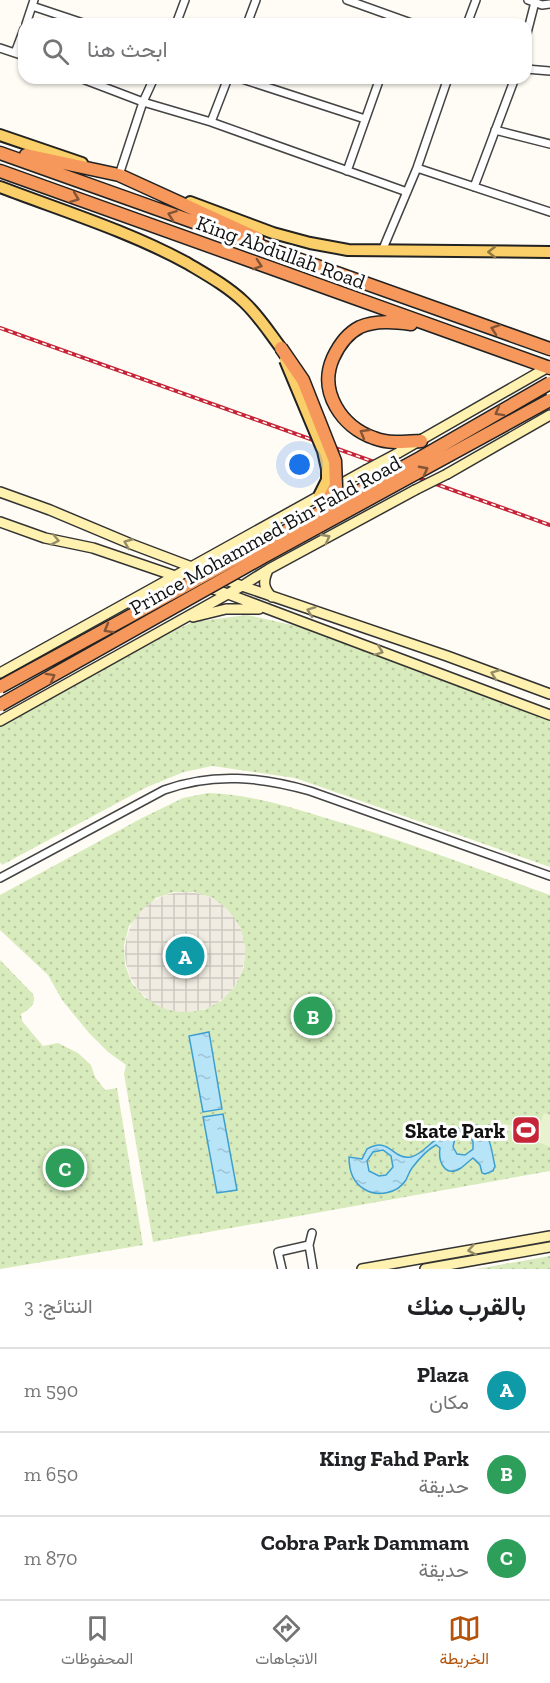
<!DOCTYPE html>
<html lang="ar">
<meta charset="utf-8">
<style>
body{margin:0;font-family:"Zilla Slab",Vazirmatn,serif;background:#f6f6f6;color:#202124;direction:rtl}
.you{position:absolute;left:300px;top:465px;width:21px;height:21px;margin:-15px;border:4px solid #fff;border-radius:50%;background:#1a73e8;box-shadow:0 0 0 9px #1a73e833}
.badge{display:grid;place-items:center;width:39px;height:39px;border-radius:50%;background:#b45309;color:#fff;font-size:20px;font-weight:700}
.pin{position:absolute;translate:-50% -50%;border:3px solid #fff;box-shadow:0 2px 6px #0006}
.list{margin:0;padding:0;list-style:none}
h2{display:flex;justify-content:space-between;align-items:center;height:78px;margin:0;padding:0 24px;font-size:26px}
h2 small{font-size:20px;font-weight:400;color:#757577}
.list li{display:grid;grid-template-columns:39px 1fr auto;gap:18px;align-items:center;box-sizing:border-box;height:84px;padding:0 24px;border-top:2px solid #e0e0e0}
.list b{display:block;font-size:22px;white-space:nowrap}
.list p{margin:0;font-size:20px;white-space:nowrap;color:#757577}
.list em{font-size:20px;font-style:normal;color:#757577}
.icon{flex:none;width:33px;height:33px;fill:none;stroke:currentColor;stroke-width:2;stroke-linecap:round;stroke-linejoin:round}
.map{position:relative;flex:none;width:550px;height:1269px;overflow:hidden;direction:ltr}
.search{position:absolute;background:#fff;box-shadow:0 2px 4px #0004;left:18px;right:18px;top:18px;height:66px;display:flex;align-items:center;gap:15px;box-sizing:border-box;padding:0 21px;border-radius:18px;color:#757577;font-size:22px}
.sheet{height:330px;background:#fff}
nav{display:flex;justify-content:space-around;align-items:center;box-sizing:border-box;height:84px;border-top:2px solid #e0e0e0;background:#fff;font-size:16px;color:#757577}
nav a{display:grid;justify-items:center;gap:3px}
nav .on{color:#b45309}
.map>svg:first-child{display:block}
.grass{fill:url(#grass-dots);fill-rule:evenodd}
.pitch{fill:#e8f2ce}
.plaza{fill:url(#plaza-grid)}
.water{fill:url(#water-ripples);stroke:#3d9fd0;stroke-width:1.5;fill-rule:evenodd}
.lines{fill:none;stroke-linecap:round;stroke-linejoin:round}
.street-casing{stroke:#444;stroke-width:10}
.secondary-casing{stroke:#333;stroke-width:12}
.primary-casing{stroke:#222;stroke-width:14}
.highway-casing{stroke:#222;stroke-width:15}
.street{stroke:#fff;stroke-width:7}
.secondary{stroke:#fff1b0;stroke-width:9}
.primary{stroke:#face69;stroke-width:10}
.highway{stroke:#f6985b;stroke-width:12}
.rail-casing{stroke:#c52537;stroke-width:4}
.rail{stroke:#fff;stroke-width:1.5;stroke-dasharray:4.5;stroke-linecap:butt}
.secondary-bridge-casing{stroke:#333;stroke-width:12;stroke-linecap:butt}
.primary-bridge-casing{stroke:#222;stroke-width:14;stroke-linecap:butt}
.highway-bridge-casing{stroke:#222;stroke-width:15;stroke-linecap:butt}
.secondary-bridge{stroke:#fff1b0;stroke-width:9}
.primary-bridge{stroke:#face69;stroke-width:10}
.highway-bridge{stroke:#f6985b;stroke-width:12}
.oneway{stroke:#845436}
.oneway2{stroke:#917941}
.oneway3{stroke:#948c68}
.labels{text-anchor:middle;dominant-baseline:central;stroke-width:6;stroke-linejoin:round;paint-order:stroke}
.street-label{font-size:21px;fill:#111;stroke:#fff}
.poi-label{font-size:21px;font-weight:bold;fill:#111;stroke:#fff;text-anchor:end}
</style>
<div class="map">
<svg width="550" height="1269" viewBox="0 0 550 1269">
<defs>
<pattern id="grass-dots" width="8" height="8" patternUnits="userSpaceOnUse" patternTransform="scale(1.5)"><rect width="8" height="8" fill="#d8ebbc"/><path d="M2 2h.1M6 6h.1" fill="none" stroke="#b8c8a1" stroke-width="1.8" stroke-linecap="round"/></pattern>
<pattern id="plaza-grid" width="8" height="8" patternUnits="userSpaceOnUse" patternTransform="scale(1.5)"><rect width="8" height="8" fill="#f1ece2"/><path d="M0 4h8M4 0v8" fill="none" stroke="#cec9c1"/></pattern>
<pattern id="water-ripples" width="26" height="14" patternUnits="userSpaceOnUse" patternTransform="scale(1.5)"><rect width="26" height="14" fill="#b8e4f8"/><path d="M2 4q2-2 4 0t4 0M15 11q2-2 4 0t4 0" fill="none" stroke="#9dc3d4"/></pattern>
</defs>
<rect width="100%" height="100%" fill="#fffcf5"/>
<path class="grass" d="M247 615 301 627 550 720V867L295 778 212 766 184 772 147 787 2 865 0 862V725L151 641 193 622Z
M208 793C253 795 287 806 329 819 404 840 477 869 550 895V1171L153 1242 124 1074 126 1065 108 1052 89 1033 62 1000 48 975 0 930V895L142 818 183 798ZM174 892H194L213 898 240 927 245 947 244 967 235 986 221 1001 203 1010 145 998 132 983 125 965 124 945 129 926 156 898Z
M0 960 33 994C37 1004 29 1010 21 1014L22 1021 43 1046 58 1043 78 1053 91 1065 95 1077 105 1090 117 1088 143 1245 0 1269Z
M550 1256V1269H476Z"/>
<path class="pitch" d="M544 1113 550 1115V1147L510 1131 495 1129 494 1123C506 1123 530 1130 539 1126Z"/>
<path class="plaza" d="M125 952a60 60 0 1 1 120 0a60 60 0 1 1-120 0Z"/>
<path class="water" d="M209 1032 222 1109 203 1112 189 1036Z
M223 1114 237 1190 217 1193 203 1117Z
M470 1124C491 1126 491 1150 495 1166L493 1171 485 1174 482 1173 480 1165 473 1158C469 1161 465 1165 461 1168 445 1178 438 1162 440 1148L436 1145C427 1150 418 1160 412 1168 409 1172 408 1176 406 1180 397 1194 377 1197 364 1189 352 1182 349 1169 349 1157L362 1159 367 1149C391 1136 391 1160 411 1157 421 1155 430 1143 438 1138 448 1132 459 1128 470 1124ZM461 1134 469 1135 473 1142V1149L465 1155 457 1154 453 1147 455 1138ZM383 1150 391 1156 393 1167 386 1175 379 1176 369 1171 367 1161 373 1152Z"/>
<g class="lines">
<g class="street-casing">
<path id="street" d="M347 0 414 24
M528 0 542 5 550 4
M32 6 86 24
M26 24 34 0
M176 24 185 0
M247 24 256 0
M467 24 476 0
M526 37 535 2
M0 48 24 56
M15 53 24 29
M526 69 550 71
M80 78 143 102 211 122 407 192
M239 78 365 119
M211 122 228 78
M495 130 550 144
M417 168 550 212
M347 171 380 78
M119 175 143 102 154 78
M474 187 515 78
M382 251 417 168 448 78
M0 878 164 790C213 772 262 777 310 791L550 876
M312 1233 309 1245 313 1269
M282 1269 278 1252 309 1245"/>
</g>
<g class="secondary-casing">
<path id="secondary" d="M398 453 550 366
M447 474 550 415
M0 492 50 510 131 544 242 586 447 656 550 694
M0 522 45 538 93 548 228 594 550 715
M268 570C263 581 263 588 272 597
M193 617 226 609H259
M0 673 366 470
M0 721 242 586 269 569 415 490
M362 1269 550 1236
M425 1269 550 1247"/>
</g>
<g class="primary-casing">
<path id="primary" d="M0 135 82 163
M0 187C63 211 128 231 187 263 207 275 227 286 244 302 258 315 269 332 281 348
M190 202 273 233 310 243 348 250 550 252"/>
</g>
<g class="highway-casing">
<path id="highway" d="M0 153 550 349
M26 155 119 175 257 238
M0 171 550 368
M411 324C395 322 376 320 360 327 348 333 339 345 333 358 318 392 342 427 374 438 389 444 406 442 421 441"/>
</g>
<use href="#street" class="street"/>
<use href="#secondary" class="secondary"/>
<use href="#primary" class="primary"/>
<use href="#highway" class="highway"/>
<g class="rail-casing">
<path id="rail" d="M0 328 550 525"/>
</g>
<use href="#rail" class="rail"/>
<g class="secondary-bridge-casing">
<path id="secondary-bridge" d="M366 470 398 453
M415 490 447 474"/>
</g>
<g class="primary-bridge-casing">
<path id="primary-bridge" d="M285 360 323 451 327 469V480L319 496"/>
</g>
<g class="highway-bridge-casing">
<path id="highway-bridge" d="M281 348 303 380 335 461 336 486 324 507
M0 687 420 458 550 383
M0 705 263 557 550 400"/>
</g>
<use href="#secondary-bridge" class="secondary-bridge"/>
<use href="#primary-bridge" class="primary-bridge"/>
<use href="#highway-bridge" class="highway-bridge"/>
</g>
<defs><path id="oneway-chevron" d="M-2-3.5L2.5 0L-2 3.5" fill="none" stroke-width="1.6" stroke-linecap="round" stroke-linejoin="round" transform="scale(1.5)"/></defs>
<g class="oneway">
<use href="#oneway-chevron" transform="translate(75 198) rotate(21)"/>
<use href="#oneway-chevron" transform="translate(172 215) rotate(-160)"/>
<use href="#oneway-chevron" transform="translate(258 265) rotate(19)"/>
<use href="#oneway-chevron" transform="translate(495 329) rotate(-161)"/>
<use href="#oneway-chevron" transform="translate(499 412) rotate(151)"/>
<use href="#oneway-chevron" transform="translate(364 433) rotate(-150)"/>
<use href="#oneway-chevron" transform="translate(424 470) rotate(-28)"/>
<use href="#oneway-chevron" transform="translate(108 629) rotate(151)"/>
<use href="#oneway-chevron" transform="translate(51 677) rotate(-29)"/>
</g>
<use class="oneway2" href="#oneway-chevron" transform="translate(492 252) rotate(-180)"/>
<g class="oneway3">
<use href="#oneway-chevron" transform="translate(326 538) rotate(-28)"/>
<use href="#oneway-chevron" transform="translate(55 540) rotate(11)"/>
<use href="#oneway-chevron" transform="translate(128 543) rotate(-158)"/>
<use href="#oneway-chevron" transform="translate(311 611) rotate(-160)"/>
<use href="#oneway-chevron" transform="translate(379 651) rotate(21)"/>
<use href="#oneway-chevron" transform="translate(495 674) rotate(-160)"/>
<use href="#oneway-chevron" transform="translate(472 1250) rotate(170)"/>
</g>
<defs>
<g id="stadium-square" transform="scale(1.5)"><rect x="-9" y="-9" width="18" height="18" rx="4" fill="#c52537" stroke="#fff"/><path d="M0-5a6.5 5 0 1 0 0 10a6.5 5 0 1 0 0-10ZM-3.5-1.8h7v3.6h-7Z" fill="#fff"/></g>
</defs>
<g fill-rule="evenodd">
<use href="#stadium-square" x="526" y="1130"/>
</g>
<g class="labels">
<g class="street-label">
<text transform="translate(281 252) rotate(20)">King Abdullah Road</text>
<text transform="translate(265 535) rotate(-29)">Prince Mohammed Bin Fahd Road</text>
</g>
<g class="poi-label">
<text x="505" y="1130">Skate Park</text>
</g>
</g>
</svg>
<div class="you"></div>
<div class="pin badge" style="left:185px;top:956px;background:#0f9aa8">A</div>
<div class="pin badge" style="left:313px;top:1016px;background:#2e9e5b">B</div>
<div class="pin badge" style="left:65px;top:1168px;background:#2e9e5b">C</div>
<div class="search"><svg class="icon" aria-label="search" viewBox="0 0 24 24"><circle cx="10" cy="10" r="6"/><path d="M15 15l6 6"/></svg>ابحث هنا</div>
</div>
<section class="sheet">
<h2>بالقرب منك<small>النتائج: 3</small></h2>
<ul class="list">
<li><span class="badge" style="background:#0f9aa8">A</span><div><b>Plaza</b><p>مكان</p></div><em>590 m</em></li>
<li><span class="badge" style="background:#2e9e5b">B</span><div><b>King Fahd Park</b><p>حديقة</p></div><em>650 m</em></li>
<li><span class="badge" style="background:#2e9e5b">C</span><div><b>Cobra Park Dammam</b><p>حديقة</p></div><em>870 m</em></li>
</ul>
</section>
<nav>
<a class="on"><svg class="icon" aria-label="map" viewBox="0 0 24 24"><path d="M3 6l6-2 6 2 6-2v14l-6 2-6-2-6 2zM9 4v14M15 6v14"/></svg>الخريطة</a>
<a><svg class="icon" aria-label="directions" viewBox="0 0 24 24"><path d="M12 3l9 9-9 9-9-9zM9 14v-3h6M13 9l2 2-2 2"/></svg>الاتجاهات</a>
<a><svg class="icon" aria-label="saved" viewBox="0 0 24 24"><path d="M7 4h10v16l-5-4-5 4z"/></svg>المحفوظات</a>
</nav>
